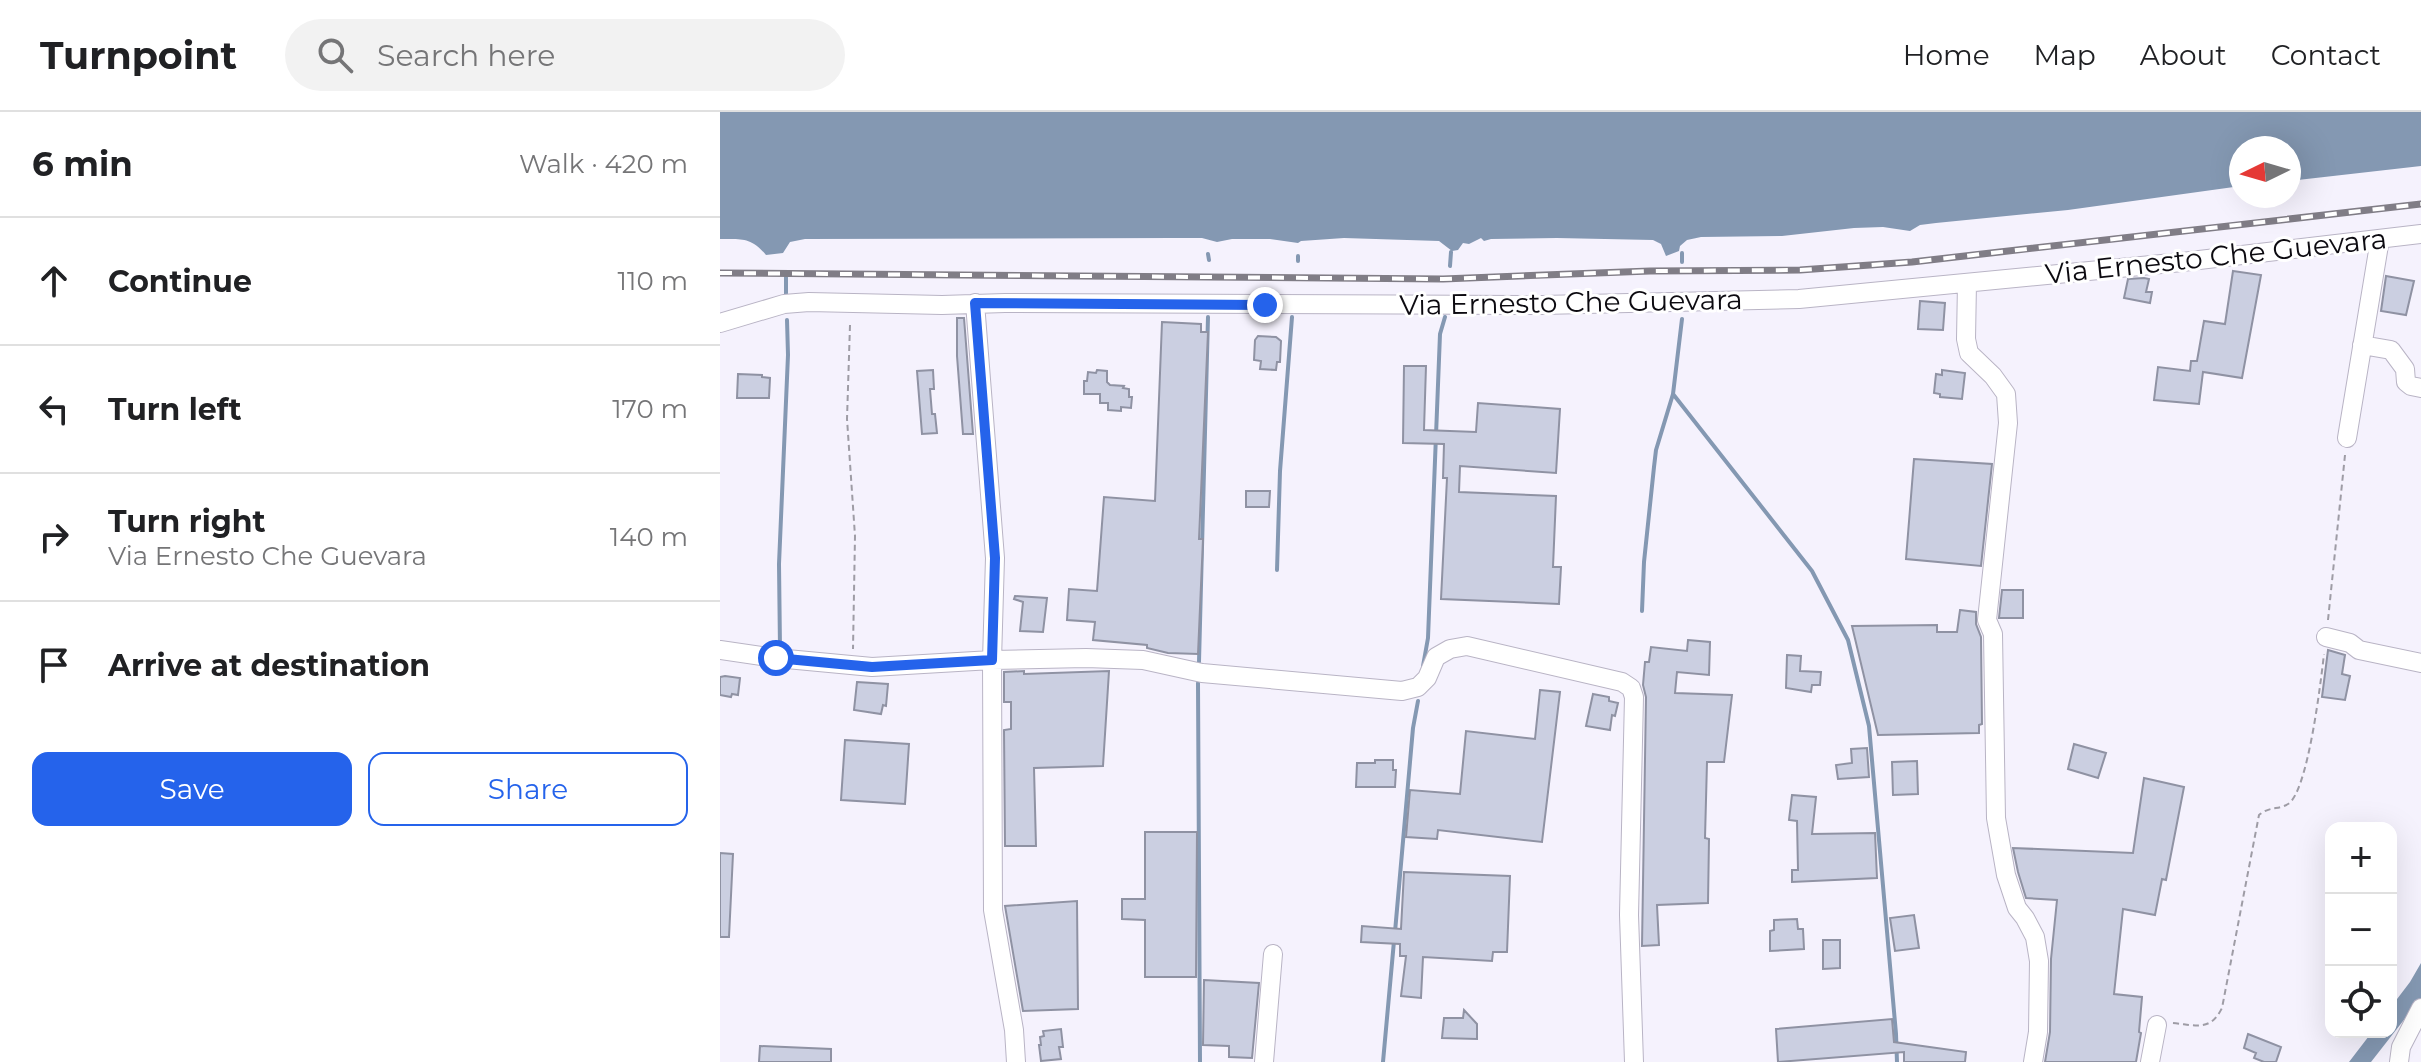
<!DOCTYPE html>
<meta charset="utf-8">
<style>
body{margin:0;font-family:Montserrat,sans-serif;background:#f2f2f2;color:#202124}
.controls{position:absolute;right:24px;bottom:24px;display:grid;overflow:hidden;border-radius:16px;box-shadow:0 8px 32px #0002}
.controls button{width:72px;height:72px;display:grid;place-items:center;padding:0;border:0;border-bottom:2px solid #e0e0e0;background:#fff;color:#202124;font:40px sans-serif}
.compass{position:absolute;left:1509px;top:24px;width:72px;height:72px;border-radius:50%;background:#fff;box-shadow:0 8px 32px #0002;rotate:265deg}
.stop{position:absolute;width:24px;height:24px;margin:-18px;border:6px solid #2563eb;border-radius:50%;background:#fff}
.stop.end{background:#2563eb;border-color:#fff;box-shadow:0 2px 8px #0008}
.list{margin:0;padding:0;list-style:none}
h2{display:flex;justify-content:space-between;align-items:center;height:104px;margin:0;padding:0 32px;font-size:34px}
h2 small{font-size:26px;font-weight:400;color:#757577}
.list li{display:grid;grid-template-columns:52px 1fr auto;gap:24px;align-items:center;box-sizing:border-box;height:128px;padding:0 32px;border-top:2px solid #e0e0e0}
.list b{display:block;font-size:30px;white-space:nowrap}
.list p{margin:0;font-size:26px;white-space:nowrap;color:#757577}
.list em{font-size:26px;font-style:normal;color:#757577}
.actions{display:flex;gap:16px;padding:24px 32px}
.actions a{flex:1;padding:18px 0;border:2px solid #2563eb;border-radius:16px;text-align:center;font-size:28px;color:#2563eb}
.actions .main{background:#2563eb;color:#fff}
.icon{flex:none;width:44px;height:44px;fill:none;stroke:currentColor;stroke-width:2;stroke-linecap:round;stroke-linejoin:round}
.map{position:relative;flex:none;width:1701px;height:950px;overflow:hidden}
header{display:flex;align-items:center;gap:48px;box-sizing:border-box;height:112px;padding:0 40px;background:#fff;border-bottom:2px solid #e0e0e0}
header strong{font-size:38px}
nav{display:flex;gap:44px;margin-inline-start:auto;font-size:28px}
.search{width:560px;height:72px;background:#f2f2f2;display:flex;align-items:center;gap:20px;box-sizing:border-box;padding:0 28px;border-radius:44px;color:#757577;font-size:30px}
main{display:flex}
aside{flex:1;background:#fff}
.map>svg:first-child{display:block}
.water{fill:#8498b2}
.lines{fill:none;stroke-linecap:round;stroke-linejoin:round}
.stream{stroke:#8498b2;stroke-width:4}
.building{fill:#cbcfe1;stroke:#8f92a3;stroke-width:2}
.minor-casing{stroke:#b9b4c5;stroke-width:20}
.path{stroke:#9e9ca5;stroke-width:2;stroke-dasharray:6 4;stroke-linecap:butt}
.minor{stroke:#fff;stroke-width:18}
.rail-casing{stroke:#807d86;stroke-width:7}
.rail{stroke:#fff;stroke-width:4;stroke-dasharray:12;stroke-linecap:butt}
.route{stroke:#2563eb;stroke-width:10}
.labels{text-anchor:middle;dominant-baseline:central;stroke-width:6;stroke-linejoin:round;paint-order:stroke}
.street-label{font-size:28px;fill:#0c0a10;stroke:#fff}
</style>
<header>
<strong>Turnpoint</strong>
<div class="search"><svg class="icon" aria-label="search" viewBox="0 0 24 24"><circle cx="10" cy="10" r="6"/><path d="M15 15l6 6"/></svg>Search here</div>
<nav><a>Home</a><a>Map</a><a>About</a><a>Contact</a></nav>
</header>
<main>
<aside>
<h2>6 min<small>Walk · 420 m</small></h2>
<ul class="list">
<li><svg class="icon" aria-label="ahead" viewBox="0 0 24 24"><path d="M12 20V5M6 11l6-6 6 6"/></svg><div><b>Continue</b></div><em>110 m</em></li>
<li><svg class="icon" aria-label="left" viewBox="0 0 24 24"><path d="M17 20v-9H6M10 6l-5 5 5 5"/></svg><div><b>Turn left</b></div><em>170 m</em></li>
<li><svg class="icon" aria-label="right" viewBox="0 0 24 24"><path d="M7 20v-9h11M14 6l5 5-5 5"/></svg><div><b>Turn right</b><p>Via Ernesto Che Guevara</p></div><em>140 m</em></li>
<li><svg class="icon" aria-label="arrive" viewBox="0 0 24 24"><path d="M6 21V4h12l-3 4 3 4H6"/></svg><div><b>Arrive at destination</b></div></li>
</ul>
<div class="actions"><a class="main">Save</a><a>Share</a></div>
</aside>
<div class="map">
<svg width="1701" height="950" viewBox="0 0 1701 950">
<rect width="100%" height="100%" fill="#f5f2fd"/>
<path class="water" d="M0 0H1701V54L1569 69V36H1521V74L1348 98 1216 111 1200 113 1190 119 1163 115 1134 116 1062 124 981 125 967 128 960 134 959 139 946 144 941 132 933 128 837 126 771 127 764 129 761 126 749 132 743 131 738 138 732 139 719 129 624 126 581 129 578 131 550 127H512L497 130 482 126H452L85 127 70 130 63 141 46 143C31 125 22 127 0 127Z
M1701 851V886L1651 950H1629L1652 920H1671V895L1690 870Z"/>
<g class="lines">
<path class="stream" d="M962 141V150
M488 142 489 148
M578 149V144
M730 154 731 140
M66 162V183
M953 282 1092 459 1128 528 1149 614 1176 922 1177 950
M557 458 560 359 572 205
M922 499 924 450 934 355 936 338 953 282 962 207
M60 537 59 452 68 243 67 208
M479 550 488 205
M703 554 708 526 720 222 725 205
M478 571 480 950
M675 820 693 616 698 589
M663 950 674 829"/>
</g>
<path class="building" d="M1513 159 1541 163 1522 266 1483 260 1479 292 1434 288 1438 255 1470 259 1471 249H1477L1484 209 1505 212Z
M1666 164 1694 169 1686 203 1661 199Z
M1424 166 1429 167 1426 180H1432L1430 191 1404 186 1408 167Z
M1200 189 1225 191 1223 218 1198 217Z
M237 206H244L253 322H243L237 244Z
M442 210 481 212V220H488L479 427H483L478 542 448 541 427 536V533L373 528 375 510 347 508 349 477 377 479 384 385 435 389Z
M538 224 556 225 561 229 560 250H557L556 258 540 257 541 249 534 248 535 228Z
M684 254H706L704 318 756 320 758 291 840 297 836 361 740 354 739 380 836 384 833 455H841L839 492 721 487 727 366H723L724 332 683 331Z
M213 258 214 277H210L212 302H215L217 321 202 322 197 259Z
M377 258 387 259V270L390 273 404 274 403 276 409 277V285H412L411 296 401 295V299L388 298V291H380V282H364V269H367L368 260 376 261Z
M1222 258 1245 261 1242 287 1220 285V282L1214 281 1216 262 1222 263Z
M18 262 42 263V265L50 266 49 286H17Z
M1194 347 1272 352 1261 454 1186 447Z
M526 379H550L549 395H526Z
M1282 478H1303V506H1279Z
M295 484 327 486 323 520 300 519 303 490 294 487Z
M1240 498 1256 500V512L1261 525 1262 612 1259 613V621L1158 623 1132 514 1217 513V520H1237Z
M968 528 990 530 989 563 957 560 955 581 1012 583 1004 650H987L985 726 989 727 988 791 937 793 939 833 922 834 926 585 923 573 925 550H929L931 535 967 539Z
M1608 538 1625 543 1622 562 1630 564 1625 588 1602 585Z
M1067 543 1081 544 1080 559 1101 560 1100 573H1092L1091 580 1066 576Z
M304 559V562L389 559 383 654 314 656 316 734H285L284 618 291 617V590H284V560Z
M5 564 20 566 18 583 12 582 11 585 0 583V565Z
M137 570 168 572 166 594 163 593 161 602 134 598Z
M820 578 840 580 822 730 718 718 717 727 686 725 690 678 740 682 746 619 815 627Z
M873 582 889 585V589L898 591 895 604 892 603 890 618 866 614Z
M125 628 189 632 185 692 121 688Z
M1354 632 1386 641 1378 666 1348 657Z
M1147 636 1149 665 1118 667 1116 653 1132 651 1131 637Z
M655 648H673V658H676L675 675H636L637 651H655Z
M1197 649 1198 682 1173 683 1172 650Z
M1424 666 1464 675 1446 768 1442 767 1435 803 1403 797 1394 882 1422 885 1419 920 1421 921 1416 950H1325L1330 920 1331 847 1337 788 1306 786 1298 760 1293 736 1413 741Z
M1072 683 1096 685 1092 722 1155 721 1157 766 1072 770V758H1078L1077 709 1069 708Z
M425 720H477L476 865H425V808L402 807V787H425Z
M0 741 13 742 9 825H0Z
M684 760 790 764 787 840H773L772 849 703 845 701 886 681 884 686 844H680V832L641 830 642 814 681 817Z
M357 789 358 897 303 899 285 794Z
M1194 803 1199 836 1175 839 1170 806Z
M1077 807 1078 817H1083L1084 837 1050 839V819L1054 818V808Z
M1103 828H1120V856L1103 857Z
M484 868 539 871 532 946 509 945V934L483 933Z
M744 898 757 912V927L722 926 724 906H743Z
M1172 907 1174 930 1246 940 1245 950H1184V940L1058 950 1056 917Z
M341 917 343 935H339L341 947 321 949 319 933H321L320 925 324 924 323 919Z
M1528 922 1561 935 1556 950H1544L1534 946 1536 941 1524 936Z
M40 934 111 937V950H39Z"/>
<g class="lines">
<g class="minor-casing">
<path id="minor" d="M1247 171 1246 227 1249 241 1273 264 1286 282 1288 311 1267 508 1273 522 1276 706 1286 763 1297 796 1305 806 1315 825 1319 849 1318 920 1313 950
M255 191 275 446 272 548 273 798 294 918 296 950
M0 211 64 192 89 190 222 193 285 191 822 193 1079 187 1462 150 1701 122
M1642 233 1671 238 1685 257 1686 270 1691 274 1701 276
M1627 326 1660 127
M1606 525 1630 531 1639 538 1701 551
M0 538 56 546 152 555 272 548 366 546 423 548 482 561 682 579 698 575 707 566 716 545 730 537 747 534 902 570 911 576 914 585 909 803 914 950
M544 950 553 842
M1430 950 1437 913
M1679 950 1681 935 1701 896"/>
</g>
<path class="path" d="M130 213 127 307 135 424 133 537
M1608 508 1625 343
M1453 911C1476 913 1490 920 1502 896L1539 703C1550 694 1558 698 1568 692 1588 680 1601 568 1604 542"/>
<use href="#minor" class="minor"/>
<g class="rail-casing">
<path id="rail" d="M0 161 723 167 930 159 1080 158 1192 150 1701 92"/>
</g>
<use href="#rail" class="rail"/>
</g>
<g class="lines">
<path class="route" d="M56 546 152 555 272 548 275 446 255 191 545 193"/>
</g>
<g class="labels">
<g class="street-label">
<text transform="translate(1496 144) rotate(-6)">Via Ernesto Che Guevara</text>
<text transform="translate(851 190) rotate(-1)">Via Ernesto Che Guevara</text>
</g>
</g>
</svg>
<div class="controls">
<button>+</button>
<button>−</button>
<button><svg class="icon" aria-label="locate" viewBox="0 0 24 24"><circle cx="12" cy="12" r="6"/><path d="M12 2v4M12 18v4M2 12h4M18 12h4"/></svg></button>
</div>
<svg class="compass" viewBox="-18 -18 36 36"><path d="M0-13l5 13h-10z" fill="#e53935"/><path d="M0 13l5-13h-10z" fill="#757577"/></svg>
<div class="stop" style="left:56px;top:546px"></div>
<div class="stop end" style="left:545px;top:193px"></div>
</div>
</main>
